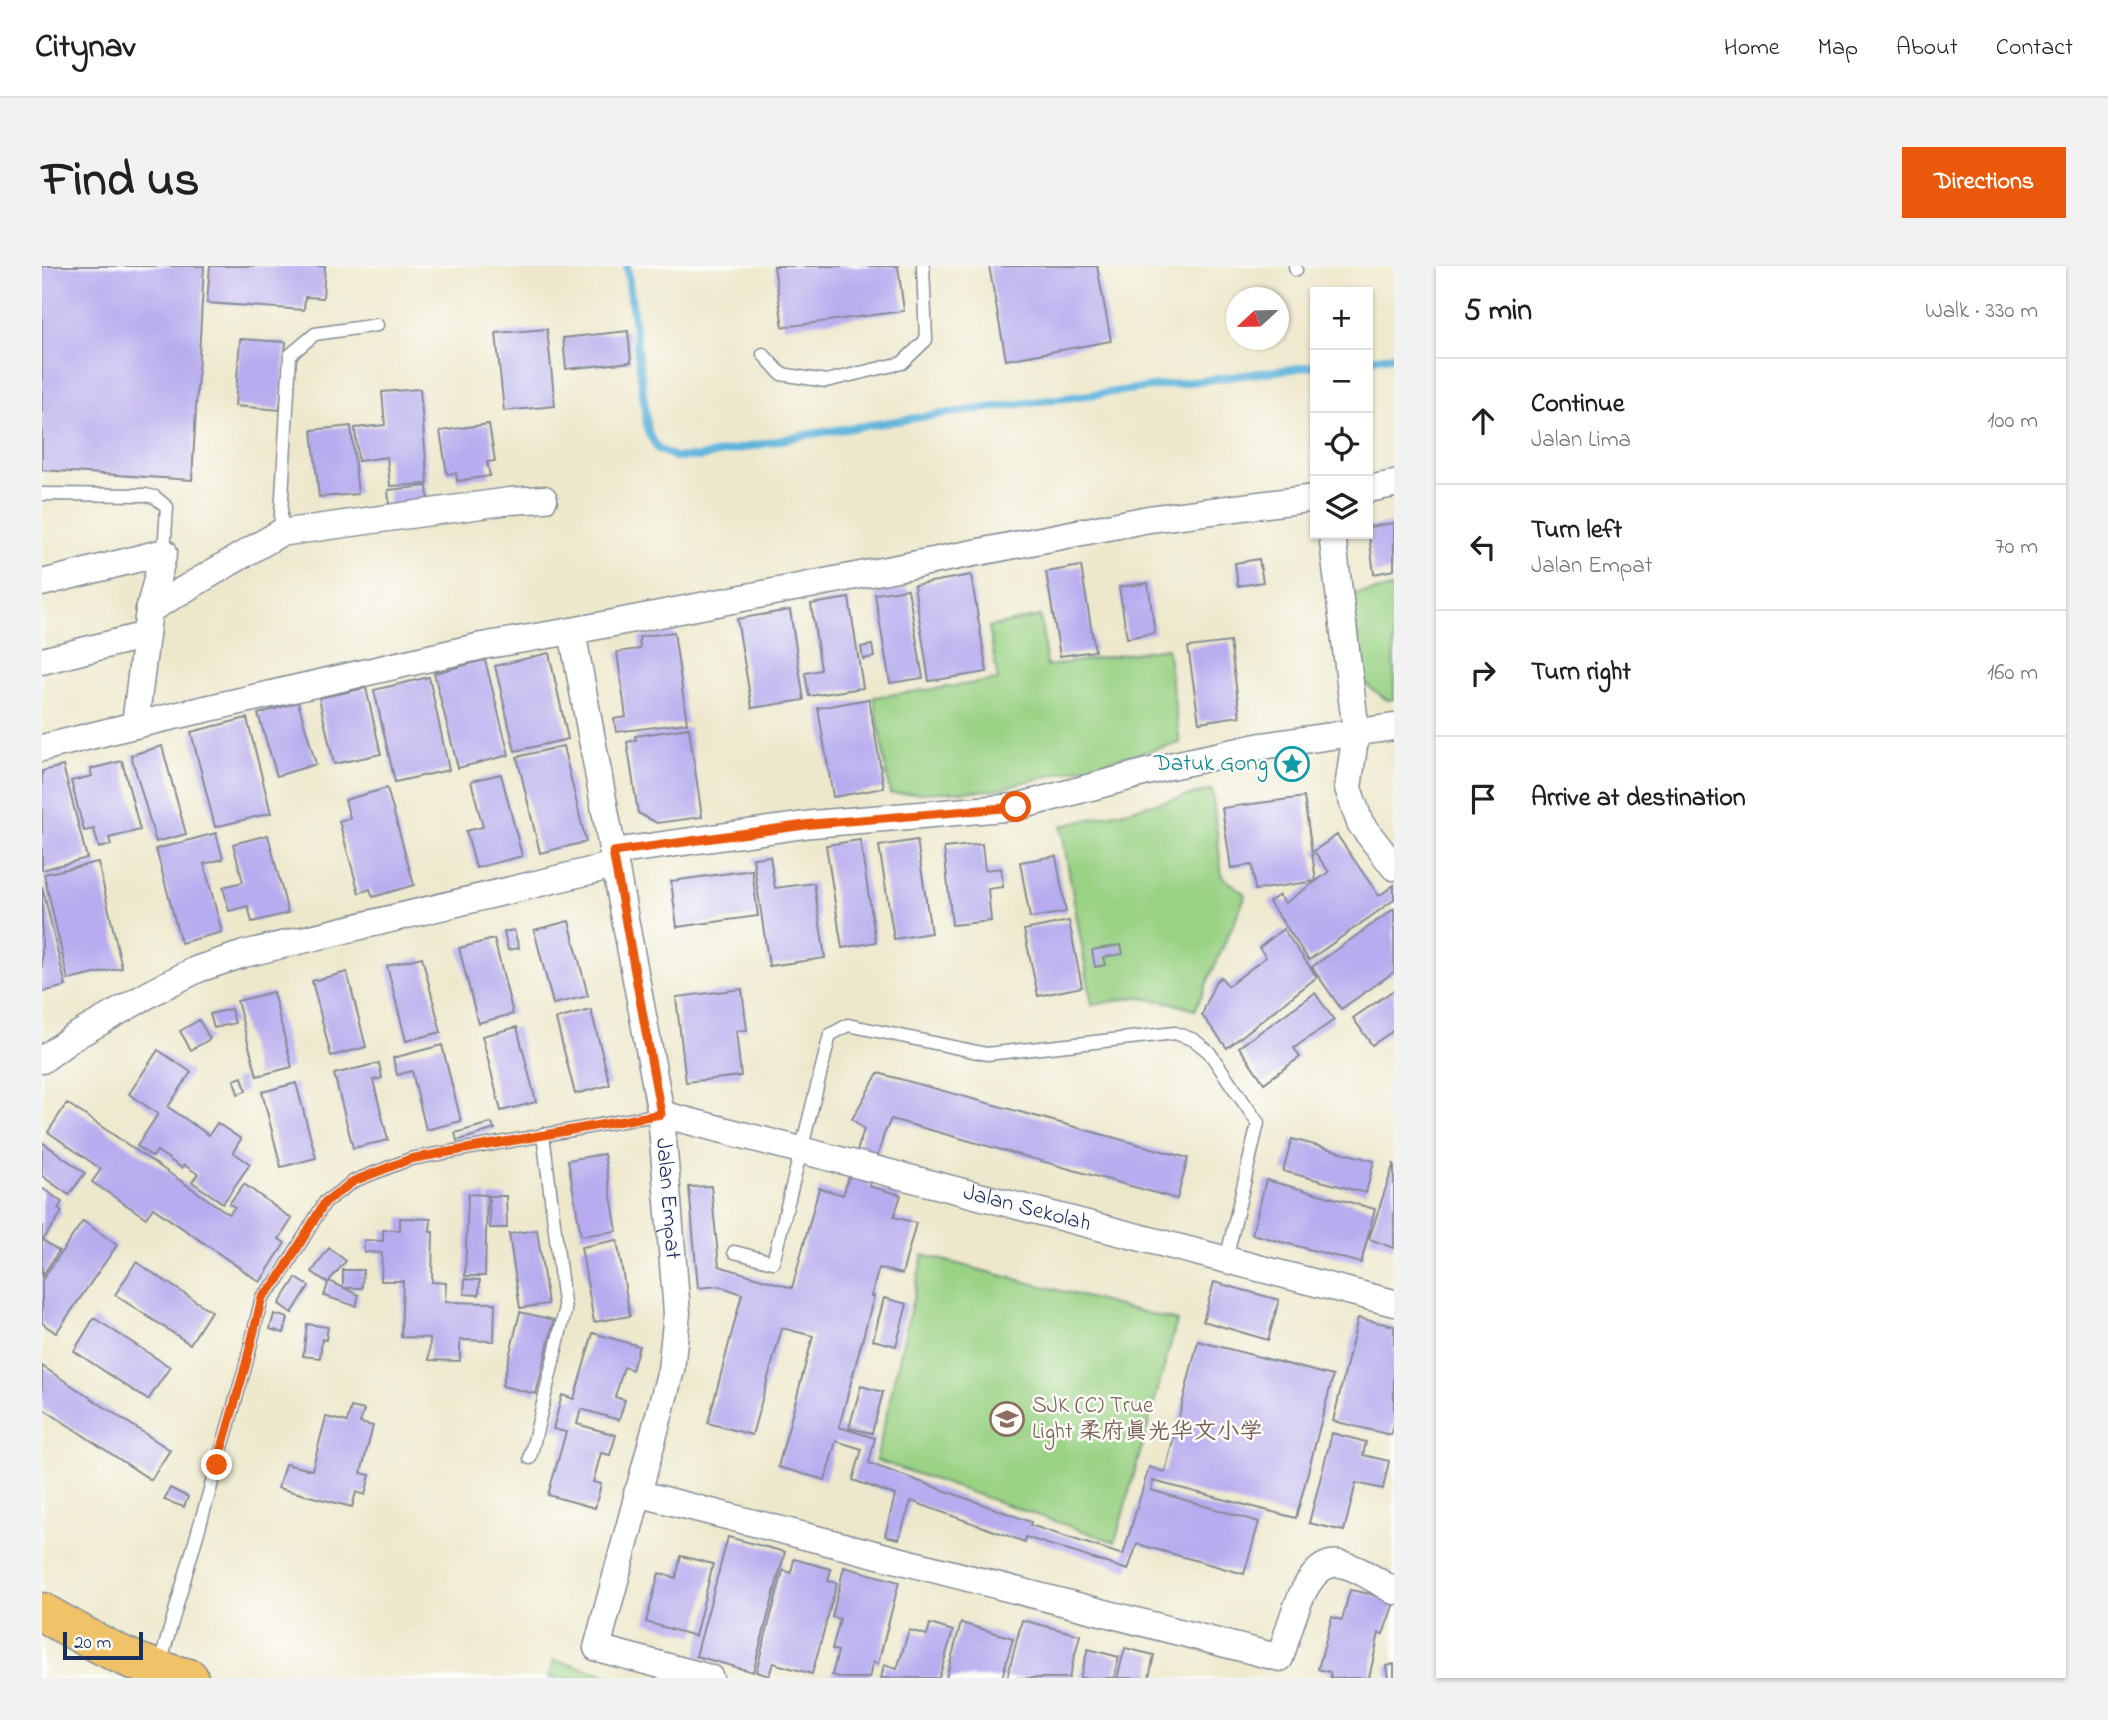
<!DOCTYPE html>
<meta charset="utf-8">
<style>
body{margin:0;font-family:"Indie Flower","LXGW WenKai TC",sans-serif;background:#f2f2f2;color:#202124}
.controls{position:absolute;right:21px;top:21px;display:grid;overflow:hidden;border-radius:0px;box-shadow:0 2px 5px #0004}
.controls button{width:63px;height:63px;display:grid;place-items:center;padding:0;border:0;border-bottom:2px solid #e0e0e0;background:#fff;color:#202124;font:35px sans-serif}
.compass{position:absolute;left:1184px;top:21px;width:63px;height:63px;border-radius:50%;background:#fff;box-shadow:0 2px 5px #0004;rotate:248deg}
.scale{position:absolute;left:21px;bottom:18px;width:80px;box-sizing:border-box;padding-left:7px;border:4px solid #1b2f5e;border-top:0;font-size:19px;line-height:24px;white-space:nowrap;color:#1b2f5e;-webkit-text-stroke:5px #fdfcf7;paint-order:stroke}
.stop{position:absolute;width:21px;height:21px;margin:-16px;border:5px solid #ea580c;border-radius:50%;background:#fff}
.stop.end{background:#ea580c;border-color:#fff;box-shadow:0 2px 7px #0008}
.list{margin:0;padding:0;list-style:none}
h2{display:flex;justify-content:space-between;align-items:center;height:91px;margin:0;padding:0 28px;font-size:30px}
h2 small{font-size:23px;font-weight:400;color:#757577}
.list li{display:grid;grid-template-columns:46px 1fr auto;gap:21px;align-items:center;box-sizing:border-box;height:126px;padding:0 28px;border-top:2px solid #e0e0e0}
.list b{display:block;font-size:26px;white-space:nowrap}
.list p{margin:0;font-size:23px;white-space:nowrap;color:#757577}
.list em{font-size:23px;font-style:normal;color:#757577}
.icon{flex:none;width:38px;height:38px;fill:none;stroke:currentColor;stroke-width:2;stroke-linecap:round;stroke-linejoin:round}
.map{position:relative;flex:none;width:1352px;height:1412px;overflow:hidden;border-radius:0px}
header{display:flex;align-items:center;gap:42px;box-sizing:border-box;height:98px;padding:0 35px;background:#fff;border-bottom:2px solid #e0e0e0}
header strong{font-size:33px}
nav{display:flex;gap:38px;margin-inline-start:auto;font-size:24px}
.intro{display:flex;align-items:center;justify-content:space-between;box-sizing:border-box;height:168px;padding:0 42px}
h1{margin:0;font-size:49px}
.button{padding:18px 32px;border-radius:0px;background:#ea580c;color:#fff;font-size:24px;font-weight:700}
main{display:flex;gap:42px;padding:0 42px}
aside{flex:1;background:#fff;border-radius:0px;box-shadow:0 2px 5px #0004}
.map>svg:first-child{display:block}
.green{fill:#9ad284;stroke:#5a8071;stroke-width:2}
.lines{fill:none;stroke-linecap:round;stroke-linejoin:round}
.stream{stroke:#5fb3db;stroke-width:8}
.building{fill:#b8abef}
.service-casing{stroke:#848c95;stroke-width:15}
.minor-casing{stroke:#848c95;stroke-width:29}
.primary-casing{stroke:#848c95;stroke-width:41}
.service{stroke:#fff;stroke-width:12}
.minor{stroke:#fff;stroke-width:26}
.primary{stroke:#f1c369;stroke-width:38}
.route{stroke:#ea580c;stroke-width:9}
.labels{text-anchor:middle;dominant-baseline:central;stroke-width:5;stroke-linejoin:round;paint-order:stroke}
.culture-label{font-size:23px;fill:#0d838f;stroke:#fdfcf7;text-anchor:end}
.street-label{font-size:23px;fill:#1b2f5e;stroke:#fdfcf7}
.education-label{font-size:23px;fill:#785e54;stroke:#fdfcf7;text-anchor:start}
</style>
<header>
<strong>Citynav</strong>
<nav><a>Home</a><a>Map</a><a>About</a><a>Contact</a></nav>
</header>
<div class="intro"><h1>Find us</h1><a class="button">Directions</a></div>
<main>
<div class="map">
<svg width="1352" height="1412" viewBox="0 0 1352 1412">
<rect width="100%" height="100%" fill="#fdfcf7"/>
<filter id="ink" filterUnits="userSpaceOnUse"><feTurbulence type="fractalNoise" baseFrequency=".0143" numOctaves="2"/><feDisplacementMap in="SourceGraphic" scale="14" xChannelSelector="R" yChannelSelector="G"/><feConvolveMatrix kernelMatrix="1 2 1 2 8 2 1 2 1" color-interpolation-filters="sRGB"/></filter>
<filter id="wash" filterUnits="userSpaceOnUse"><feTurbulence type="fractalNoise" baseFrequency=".00686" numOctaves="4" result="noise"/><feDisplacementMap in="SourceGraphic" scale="28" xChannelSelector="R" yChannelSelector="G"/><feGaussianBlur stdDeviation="1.57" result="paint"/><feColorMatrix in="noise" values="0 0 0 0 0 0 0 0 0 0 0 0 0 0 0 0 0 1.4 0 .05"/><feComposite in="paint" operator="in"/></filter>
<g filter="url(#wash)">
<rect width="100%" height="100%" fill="#ede8cc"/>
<path class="green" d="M1352 322V433L1345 434 1322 417 1310 328Z
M998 350 1005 400 1125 382 1138 477 951 524 848 528 832 431 956 414 947 361Z
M1170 524 1180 610 1204 629 1153 744 1126 736 1093 731 1050 739 1019 560Z
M881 989 1135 1055 1073 1276 834 1194Z
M512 1394 576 1412H507Z"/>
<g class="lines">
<path class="stream" d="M585 0 606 166 616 183 633 191H658L763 169 899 148 1273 100
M1326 93 1352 90"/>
</g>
<g id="blocks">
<path class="building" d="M0 0H162L150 214 0 204Z
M168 0H283L281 32 263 31 262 44 165 37Z
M732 0H856L862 45 741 61Z
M947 0H1055L1069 75 964 94Z
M505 63 513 140 462 145 454 67Z
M586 65 589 96 524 103 521 72Z
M198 73 244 76 238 144 193 140Z
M378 123 386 218 348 220 345 191 316 195 313 162 343 159 340 126Z
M447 158 453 195 445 196 448 210 415 215 414 207 405 208 398 165Z
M309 160 316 228 277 231 270 164Z
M385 220 387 243 348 247 346 224Z
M1352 257V304L1332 308 1326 261Z
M1217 293 1221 316 1196 320 1193 297Z
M1039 300 1053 385 1018 390 1004 306Z
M929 309 945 406 887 415 872 319Z
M1106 317 1113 367 1085 372 1077 321Z
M866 323 881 412 848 417 833 328Z
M807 332 821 422 767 430 763 407 779 404 769 338Z
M748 344 762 434 710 442 695 353Z
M632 366 645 457 574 466 572 453 584 451 575 386 598 383 597 371Z
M1188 376 1198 450 1157 456 1146 381Z
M830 379 832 391 821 393 819 381Z
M507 387 526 473 473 485 453 400Z
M443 394 467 489 416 502 392 407Z
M387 411 407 504 353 516 332 424Z
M324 422 339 488 292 498 277 432Z
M827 433 842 522 791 531 776 442Z
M256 436 274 498 235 510 216 448Z
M205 452 229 547 173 561 149 466Z
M647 462 660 551 615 557 596 547 585 476 594 474 593 470Z
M120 480 144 568 114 576 89 489Z
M521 480 544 576 498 587 475 491Z
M80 495 98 564 67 572 69 579 57 582 52 563 42 565 29 515 50 510 48 503Z
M21 500 45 592 0 604V505Z
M459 508 480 590 434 602 424 565 441 561 429 515Z
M345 522 372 619 331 631 328 623 317 627 297 555 308 552 303 534Z
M1262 531 1274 615 1213 624 1210 599 1189 602 1180 542Z
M174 567 181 593 162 598 180 666 139 677 114 583Z
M226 569 246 647 210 656 206 640 187 645 181 621 201 616 191 578Z
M1295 569 1337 630 1352 619V634L1267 694 1227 636 1237 629 1243 637 1287 606 1272 585Z
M818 574 834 676 800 682 784 579Z
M875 574 889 667 852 673 837 580Z
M940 578 943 604 959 602 961 621 946 623 949 655 910 659 902 582Z
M728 590 733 622 772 617 783 692 727 700 711 592Z
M1014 590 1024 646 988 652 978 596Z
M56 596 80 702 26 714 2 608Z
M710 604 716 650 635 661 629 615Z
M0 620 24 720 0 726Z
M1352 643V706L1299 743 1270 701Z
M527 655 546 730 511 738 492 664Z
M1027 655 1040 721 996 730 982 664Z
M1241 663 1275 711 1185 782 1160 749 1173 716 1179 711 1186 720 1224 691 1217 682Z
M472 664 477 682 466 684 462 666Z
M452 673 471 748 436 757 417 682Z
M1079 679 1081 688 1061 691 1063 699 1053 701 1050 684Z
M380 691 399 766 364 775 345 700Z
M305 706 324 781 289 790 270 715Z
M700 723 705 764 694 765 699 810 644 816 634 731Z
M1352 724V764L1330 779 1311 752Z
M231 726 250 801 215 810 195 735Z
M1273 727 1292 754 1252 782 1258 791 1222 817 1197 781Z
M189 743 193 757 172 762 168 748Z
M549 744 568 819 533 828 514 753Z
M157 754 168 773 149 784 138 765Z
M475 761 494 836 459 845 440 770Z
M400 779 419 855 384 864 370 805 355 809 351 792Z
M116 784 149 806 126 841 167 869 175 857 199 873 191 886 208 898 181 937 150 916 156 908 142 899 140 902 115 885 111 891 95 880 116 848 87 828Z
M337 797 340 812 331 814 346 874 311 882 292 808Z
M836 807 1146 892 1135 933 849 853 842 868 827 920 859 929 852 951 874 957 860 1008 837 1002 829 1030H832L797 1161 833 1172 827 1197 989 1256 988 1259 1081 1289 1107 1201 1123 1206 1156 1075 1291 1110 1254 1252 1111 1215 1109 1224 1217 1256 1202 1308 1095 1278 1086 1304 984 1271 983 1276 869 1235 857 1273 843 1270 853 1229 811 1214 820 1183 794 1175 783 1214 736 1201 771 1070 740 1062 710 1169 666 1157 700 1028 677 1020 656 1022 647 921 669 920 677 1000 750 1022 777 922 801 929 822 863 810 853Z
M200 811 204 825 196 828 192 814Z
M254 817 274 892 239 901 220 826Z
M25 837 187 948 193 941 187 938 202 918 250 953 237 973 243 977 218 1016 111 942 104 952 50 916 59 903 6 866Z
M449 857 453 863 415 875 413 867Z
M1250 873 1332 895 1324 927 1241 905Z
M0 876 43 907 27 929 0 910Z
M562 888 575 965 539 970 526 894Z
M1352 897V982L1327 973Z
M1224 914 1333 943 1319 997 1210 968Z
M0 922 20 936 16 943 20 946 1 974 17 985 0 1010Z
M426 928 445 929 443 1010H423Z
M447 930H464L465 962H448Z
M358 952 389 953 388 966H391L390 1016 404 1017 403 1036 453 1037 452 1075 418 1074V1095L387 1094 388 1072 359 1071 361 1015H339L340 987 322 986V974L341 975V964H358Z
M41 955 75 979 14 1067 0 1057V1014Z
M495 964 506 1038 478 1042 467 968Z
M575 974 588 1050 552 1056 539 981Z
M287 982 304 995 287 1015 317 1029 314 1040 282 1030 286 1017 270 1006Z
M94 996 169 1045 148 1078 73 1029Z
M301 1004H321L320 1022H301Z
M254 1012 267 1020 250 1047 237 1038Z
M423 1013 438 1014 437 1029 422 1028Z
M1172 1016 1237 1034 1226 1074 1161 1055Z
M842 1032 865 1038 854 1080 831 1074Z
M478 1046 512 1054 494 1128 460 1120Z
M232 1048 246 1052 242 1067 228 1063Z
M52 1052 128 1101 106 1134 32 1085Z
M1316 1052 1352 1060V1156L1349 1169 1291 1155Z
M265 1058 286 1061 284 1074 280 1073 278 1092 261 1090Z
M551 1067 597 1080 590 1104 582 1101 573 1131 583 1134 577 1154 539 1143 535 1158 574 1169 568 1189 559 1187 551 1216 559 1218 553 1242 506 1229 524 1166 511 1163 520 1129 532 1133Z
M0 1100 128 1184 109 1214 0 1142Z
M819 1120 841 1126 830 1167 807 1162Z
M309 1141 322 1144 318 1157 331 1160 319 1207 328 1209 323 1229 314 1226 310 1241 236 1222 243 1198 270 1204 284 1151 305 1156Z
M1290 1167 1324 1176 1321 1189 1347 1195 1341 1223 1314 1217 1302 1265 1267 1257Z
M128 1222 146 1231 142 1241 122 1234Z
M686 1271 743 1286 711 1406 654 1390Z
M639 1290 671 1298 653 1370 604 1356 617 1307 634 1312Z
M752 1293 789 1303 786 1315 795 1317 770 1408 731 1397 727 1410 714 1406 741 1304 749 1307Z
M802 1301 857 1316 836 1398 831 1396 827 1412H801L790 1409 796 1385 790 1383 798 1353 790 1351Z
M1308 1324 1329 1328 1352 1337 1341 1368 1337 1367 1327 1412H1289L1288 1406 1276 1403 1290 1351 1300 1354Z
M980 1354 1038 1369 1027 1412H965Z
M919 1357 971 1372 960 1412H904Z
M888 1358 911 1365 897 1412H839L842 1399 855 1403 867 1364 885 1369Z
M1083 1382 1112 1389 1107 1412H1075Z
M1046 1383 1077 1391 1072 1412H1038Z
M1352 1398V1412H1346L1344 1400Z"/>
</g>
</g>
<g filter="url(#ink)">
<use href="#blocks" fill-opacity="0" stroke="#848c95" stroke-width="2"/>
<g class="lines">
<g class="service-casing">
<path id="service" d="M1253 0 1254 4
M721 88 739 108 784 115 860 97 884 74 881 0
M0 228 103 229 113 231 125 241 122 286
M238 267 248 89 273 68 335 59
M692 986 731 996 788 769 806 759 945 788 1133 767 1152 774 1167 786 1216 857 1184 994
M488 1192 523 1045 501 868
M118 1398 204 1098 220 1031 236 1014 283 936 312 915 368 893 619 848"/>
</g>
<g class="minor-casing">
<g id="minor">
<path d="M1326 223 1352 218"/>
<path d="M1290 268 1314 466 1306 522 1318 557 1352 601"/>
<path d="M0 317 122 286 107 344 93 459"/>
<path d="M107 344 238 267 468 235 502 233"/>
<path id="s1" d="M530 365 619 848 635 1047 629 1104 555 1382 668 1412"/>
<path d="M0 395 104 369"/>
<path d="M0 482 93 459 440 380 530 365 1107 253 1273 232"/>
<path d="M571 586 770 558 974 541 1128 500 1220 480 1352 461"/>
<path d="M0 794 30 772 120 721 156 703 202 688 573 599"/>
<path id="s2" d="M619 848 1352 1037"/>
<path d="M595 1227 1238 1392C1247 1366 1262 1292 1298 1298 1316 1301 1336 1316 1352 1325"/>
</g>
</g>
<g class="primary-casing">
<path id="primary" d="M0 1346C49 1374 91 1400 147 1412"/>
</g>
<use href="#service" class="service"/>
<use href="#minor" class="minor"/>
<use href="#primary" class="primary"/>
</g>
</g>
<g class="lines" filter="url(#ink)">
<path class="route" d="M175 1199 204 1098 220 1031 236 1014 283 936 312 915 368 893 619 848 571 586 770 558 974 541"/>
</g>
<defs>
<g id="sight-ring" transform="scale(1.75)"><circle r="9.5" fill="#fdfcf7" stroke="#0f9aa8" stroke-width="1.5"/><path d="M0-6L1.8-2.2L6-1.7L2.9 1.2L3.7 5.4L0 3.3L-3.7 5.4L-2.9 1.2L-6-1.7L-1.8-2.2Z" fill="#0f9aa8"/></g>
<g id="school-ring" transform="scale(1.75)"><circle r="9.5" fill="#fdfcf7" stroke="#8d6e63" stroke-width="1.5"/><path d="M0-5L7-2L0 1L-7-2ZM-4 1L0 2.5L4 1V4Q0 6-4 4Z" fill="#8d6e63"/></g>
</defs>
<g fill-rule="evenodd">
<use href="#sight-ring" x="1250" y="498"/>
<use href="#school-ring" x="965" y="1153"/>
</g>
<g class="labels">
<g class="culture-label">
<text x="1226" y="498">Datuk Gong</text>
</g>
<g class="street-label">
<text stroke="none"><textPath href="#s1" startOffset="576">Jalan Empat</textPath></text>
<text stroke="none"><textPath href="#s2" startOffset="378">Jalan Sekolah</textPath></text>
</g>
<g class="education-label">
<text x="990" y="1140">SJK (C) True<tspan x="990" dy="26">Light 柔府真光华文小学</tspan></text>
</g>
</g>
</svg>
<div class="controls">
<button>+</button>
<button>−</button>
<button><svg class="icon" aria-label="locate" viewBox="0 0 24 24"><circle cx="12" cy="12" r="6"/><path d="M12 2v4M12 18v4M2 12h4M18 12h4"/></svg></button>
<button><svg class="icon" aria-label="layers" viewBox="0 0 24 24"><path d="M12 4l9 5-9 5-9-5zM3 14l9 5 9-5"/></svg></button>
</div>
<svg class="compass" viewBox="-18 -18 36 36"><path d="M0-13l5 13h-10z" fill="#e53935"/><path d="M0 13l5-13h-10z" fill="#757577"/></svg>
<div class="scale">20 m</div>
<div class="stop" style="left:974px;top:541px"></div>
<div class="stop end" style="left:175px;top:1199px"></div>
</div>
<aside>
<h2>5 min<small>Walk · 330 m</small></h2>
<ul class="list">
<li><svg class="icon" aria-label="ahead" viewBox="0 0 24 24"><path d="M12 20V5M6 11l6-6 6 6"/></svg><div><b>Continue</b><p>Jalan Lima</p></div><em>100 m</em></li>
<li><svg class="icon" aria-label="left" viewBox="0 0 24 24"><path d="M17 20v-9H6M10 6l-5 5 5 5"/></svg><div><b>Turn left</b><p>Jalan Empat</p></div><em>70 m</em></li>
<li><svg class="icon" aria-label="right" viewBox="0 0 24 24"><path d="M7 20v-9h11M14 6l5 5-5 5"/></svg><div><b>Turn right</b></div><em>160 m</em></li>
<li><svg class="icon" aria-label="arrive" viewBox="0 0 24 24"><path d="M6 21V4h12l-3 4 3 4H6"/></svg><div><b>Arrive at destination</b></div></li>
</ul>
</aside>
</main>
